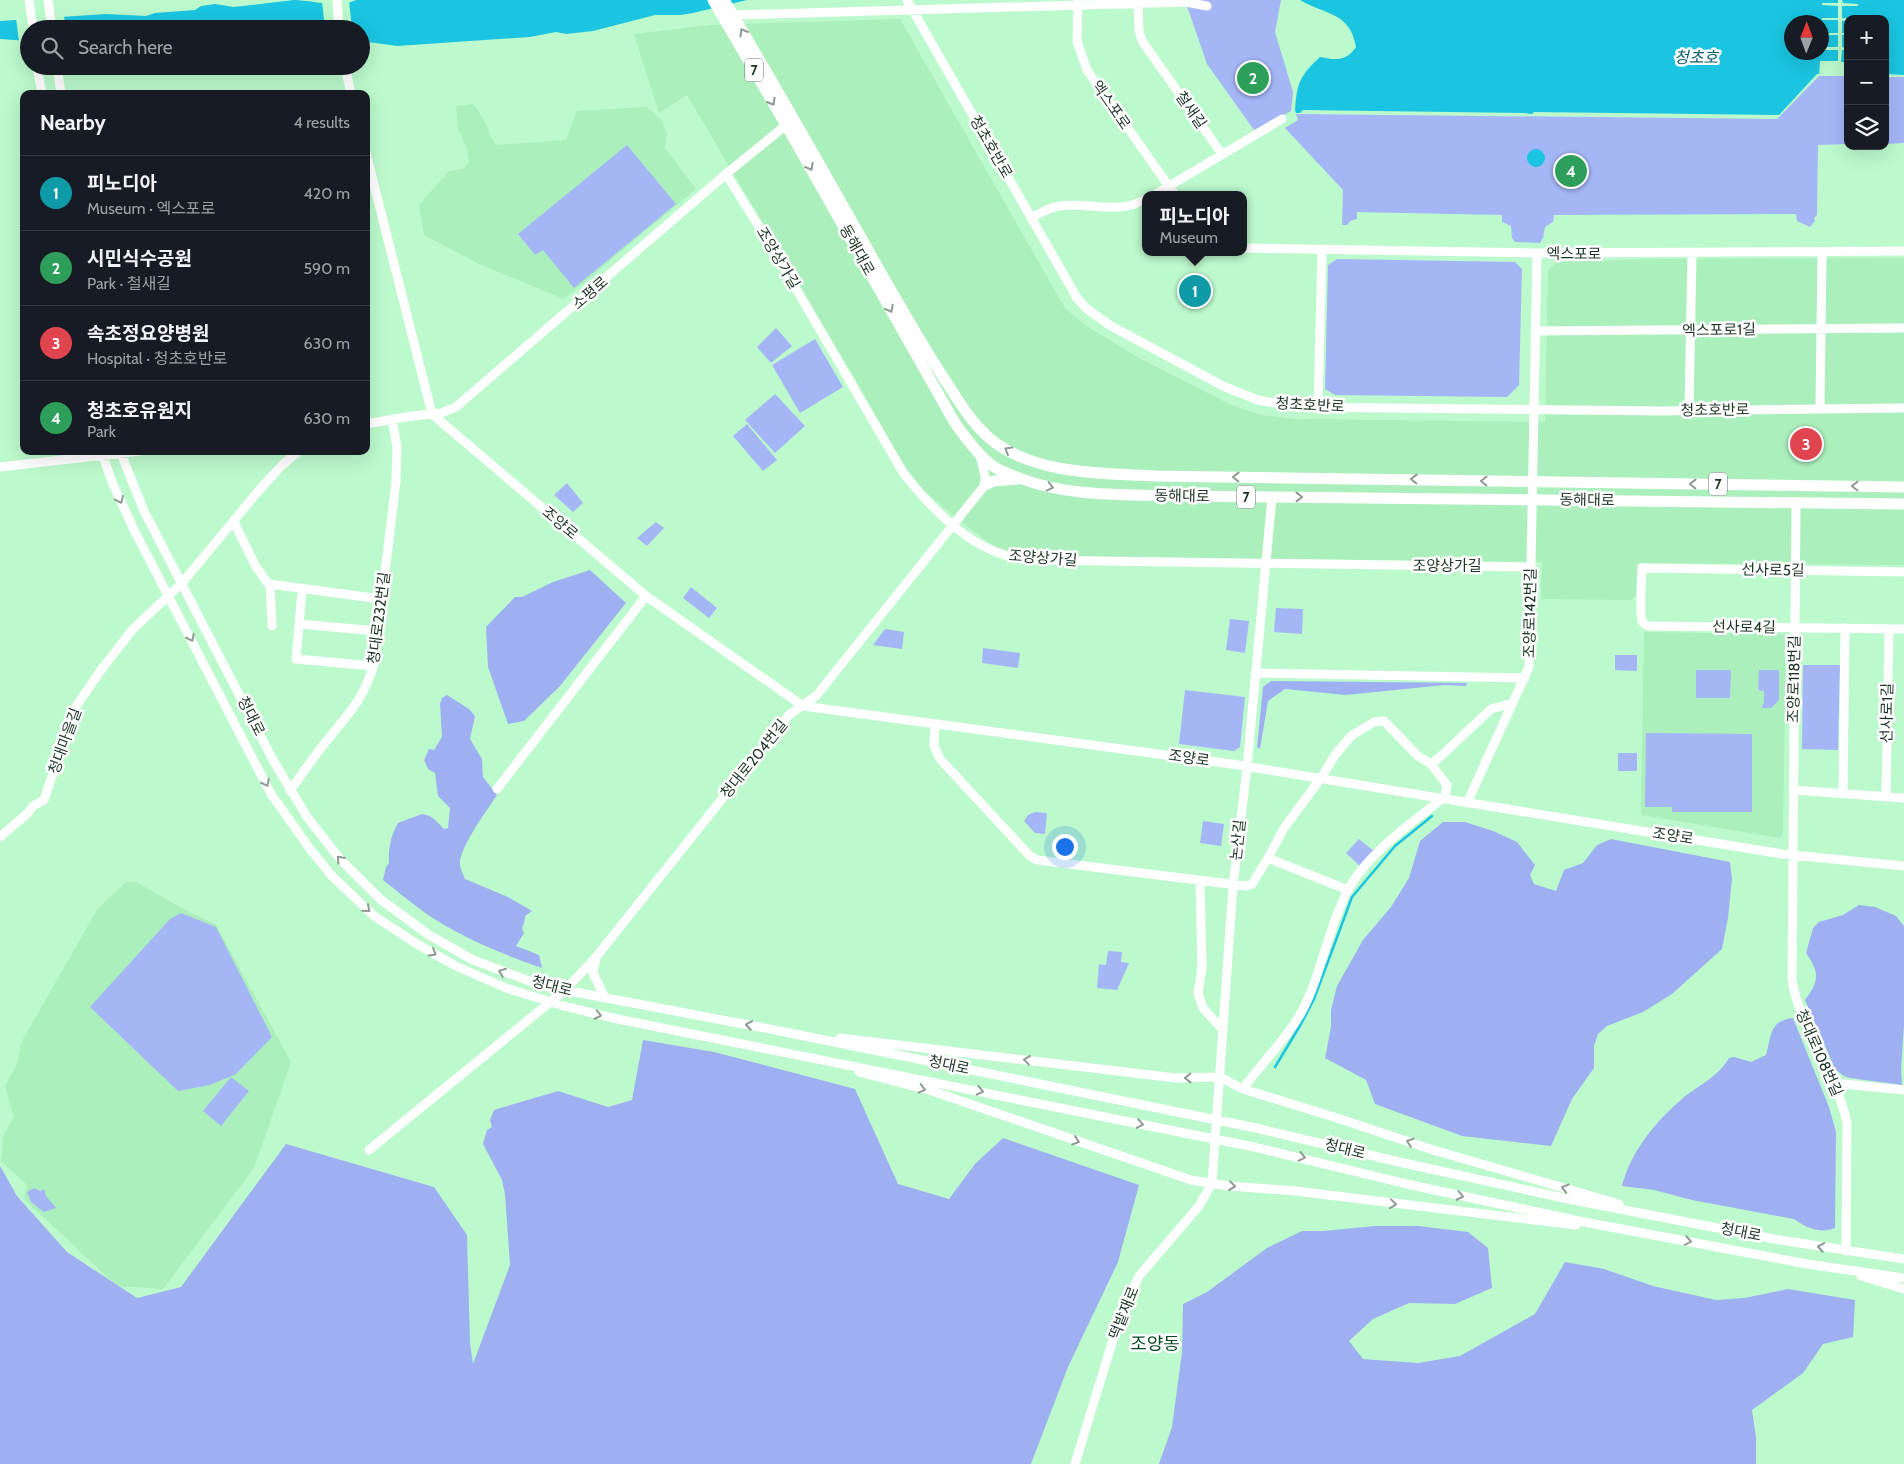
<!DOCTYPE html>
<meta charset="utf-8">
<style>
body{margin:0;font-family:Cabin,"Noto Sans KR",sans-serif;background:#20242c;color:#f1f3f6}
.controls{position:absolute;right:15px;top:15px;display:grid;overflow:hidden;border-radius:10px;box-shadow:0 5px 20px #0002}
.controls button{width:45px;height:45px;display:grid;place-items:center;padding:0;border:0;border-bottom:1px solid #363941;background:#171b24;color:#f1f3f6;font:25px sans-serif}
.compass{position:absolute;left:1784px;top:15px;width:45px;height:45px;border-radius:50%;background:#171b24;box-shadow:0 5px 20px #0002;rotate:1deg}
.you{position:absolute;left:1064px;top:846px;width:18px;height:18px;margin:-12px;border:4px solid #fff;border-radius:50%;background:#1a73e8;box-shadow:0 0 0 8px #1a73e833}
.badge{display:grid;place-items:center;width:32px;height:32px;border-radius:50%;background:#c797c5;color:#fff;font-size:16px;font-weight:700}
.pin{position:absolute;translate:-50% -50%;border:2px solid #fff;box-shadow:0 1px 5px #0006}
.popup{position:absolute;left:1142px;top:191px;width:105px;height:65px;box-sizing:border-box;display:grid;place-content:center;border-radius:10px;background:#171b24;filter:drop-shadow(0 1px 4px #0005);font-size:16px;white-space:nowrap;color:#9ea1a6}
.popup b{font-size:19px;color:#f1f3f6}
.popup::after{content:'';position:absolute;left:50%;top:100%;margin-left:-10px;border:10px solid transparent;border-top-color:#171b24}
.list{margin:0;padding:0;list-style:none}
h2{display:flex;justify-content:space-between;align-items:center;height:65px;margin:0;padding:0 20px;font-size:21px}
h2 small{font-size:16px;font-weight:400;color:#9ea1a6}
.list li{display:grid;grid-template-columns:32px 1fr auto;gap:15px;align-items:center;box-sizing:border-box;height:75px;padding:0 20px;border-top:1px solid #363941}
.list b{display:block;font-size:19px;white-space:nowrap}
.list p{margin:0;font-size:16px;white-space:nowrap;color:#9ea1a6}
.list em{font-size:16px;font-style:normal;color:#9ea1a6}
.icon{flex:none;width:28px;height:28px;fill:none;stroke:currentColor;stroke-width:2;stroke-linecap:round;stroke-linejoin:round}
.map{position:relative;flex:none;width:1904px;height:1464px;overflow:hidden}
.search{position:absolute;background:#171b24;box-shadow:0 5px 20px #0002;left:20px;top:20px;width:350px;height:55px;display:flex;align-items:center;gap:12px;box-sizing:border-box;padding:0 18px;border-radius:28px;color:#9ea1a6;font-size:19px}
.panel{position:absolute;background:#171b24;box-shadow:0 5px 20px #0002;left:20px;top:90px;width:350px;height:365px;border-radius:10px}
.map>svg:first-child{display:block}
.built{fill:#abefbd}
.green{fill:#a5b6f7}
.forest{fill:#9fb0f2}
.water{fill:#1bc5e1;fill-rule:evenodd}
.pier{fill:#bcf9cc}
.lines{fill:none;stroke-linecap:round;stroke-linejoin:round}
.stream{stroke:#1bc5e1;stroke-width:2.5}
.minor{stroke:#fff;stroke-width:9}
.major{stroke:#fff;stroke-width:11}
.oneway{stroke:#8e9a92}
.labels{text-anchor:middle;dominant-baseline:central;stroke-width:5;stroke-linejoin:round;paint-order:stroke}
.shield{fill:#fff;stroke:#617266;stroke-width:1}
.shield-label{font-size:14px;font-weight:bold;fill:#1d3524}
.street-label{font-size:15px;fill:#1d3524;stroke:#fff}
.water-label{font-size:16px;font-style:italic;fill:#09606f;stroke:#fff}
.quarter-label{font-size:18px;fill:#074724;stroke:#fff}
</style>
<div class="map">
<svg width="1904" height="1464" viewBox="0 0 1904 1464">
<rect width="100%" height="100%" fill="#bcf9cc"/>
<path class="built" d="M900 19 1065 308 1088 327 1139 358 1231 405 1261 415 1295 419 1545 422 1548 270 1557 262 1647 259 1904 258V565L1637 563 1636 596 1630 600 1541 599 1542 562 1030 556 1018 554 994 546 964 524 923 490 900 459 851 372 687 95 659 113 634 34 710 25Z
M472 104 476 107 486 124 489 134 496 145 566 140 577 111 647 107 661 119 667 133 665 148 696 189 564 299 477 263 424 235 419 205 449 171 464 169 469 162 467 148 458 129 456 106Z
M1644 632 1781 634 1786 637 1783 834 1779 838 1641 815Z
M126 882H136L183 909 216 925 291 1062 254 1168 163 1289 117 1286 24 1199 27 1185 1 1161 4 1134 14 1117 5 1086 18 1062 21 1043 97 910Z"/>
<path class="green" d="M1201 0H1281L1275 32 1293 92 1291 111 1254 130 1207 64 1187 6H1201Z
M1819 76H1848V144L1818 145 1817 215 1814 218 1815 221 1810 227 1797 221 1796 214 1554 215 1553 222 1545 227 1543 238 1540 243 1515 242 1512 238 1511 226 1502 222V215L1357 212V219L1350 221 1347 225H1342L1343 190 1285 128 1298 120 1296 114 1777 119Z
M1885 77H1904V143L1885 144Z
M627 145 676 204 574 288 543 250 535 255 518 234Z
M1337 259 1515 262 1522 269 1519 385 1507 397 1335 395 1325 389 1328 265Z
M776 328 792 346 771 363 757 347Z
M815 339 843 387 800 413 772 365Z
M775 394 805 426 775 453 745 420Z
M747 424 777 460 763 471 733 436Z
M567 483 583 503 573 512 554 495Z
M656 522 664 528 647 546 637 538Z
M691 587 717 608 709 618 683 598Z
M1276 608 1303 609 1302 634 1274 632Z
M1230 619 1249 621 1245 653 1226 650Z
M885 629 904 632 902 649 873 645Z
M983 648 1020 653 1018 668 982 663Z
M1615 655H1637V671L1615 670Z
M1803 665H1840L1838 750 1802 749Z
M1696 670H1731L1730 698H1696Z
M1759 670H1779V700L1771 708H1762L1764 702V691L1758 690Z
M1185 690 1245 697 1240 747 1234 751 1179 744Z
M1646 733 1752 734V812H1672V807H1645Z
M1618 753H1637V771H1618Z
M1035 812 1047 813 1045 834 1035 833 1024 821 1028 815Z
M1203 821 1224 824 1221 846 1200 843Z
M1359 839 1375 852 1361 867 1346 853Z
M181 913 216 927 272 1037 236 1074 210 1085 178 1091 90 1007 170 919Z
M1108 951 1122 952 1121 962 1129 963 1117 990 1097 988 1099 964 1106 965Z
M231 1077 249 1091 221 1126 203 1111Z
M34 1188 40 1191 44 1189 46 1196 56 1208 44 1212 31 1202 27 1192Z"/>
<path class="forest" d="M590 570 626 603 560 686 524 721 508 724 488 667 486 627 515 597H522L553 582Z
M1271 681 1467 683 1466 686 1444 685 1346 695 1285 689 1268 701 1260 749 1257 747 1263 687Z
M447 695 469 709 475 716 470 739 482 759 483 777 497 795C488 809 459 848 460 864 460 868 463 874 465 879L508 897 532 911 525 916V919L522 929 524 933 516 946 539 955 542 968C505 955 470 941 436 920 417 908 401 894 383 880L386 867 389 863C388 849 391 835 398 823L422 814C432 815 437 822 444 829L448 828 450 808 438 796 435 773 428 769 424 760 429 749 434 750 442 737 440 704 442 698Z
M1443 822H1465L1493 831 1517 842 1535 865 1530 875 1534 884 1556 891 1564 870 1583 863 1597 845 1611 839 1730 862 1732 879 1728 918 1722 949 1672 994 1643 1012 1607 1026 1598 1034 1594 1046V1068L1572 1099 1551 1146 1462 1136 1375 1104 1366 1080 1325 1058 1331 1027V1010L1337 986 1363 940 1391 907 1409 878 1420 841Z
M1859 905 1875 907 1896 916 1904 926V1026L1901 1069 1902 1085 1850 1078 1844 1076 1835 1069 1805 1000C1819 981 1820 973 1806 953L1813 928 1819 922 1843 915Z
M1793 1018 1829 1107 1836 1132 1835 1228C1821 1234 1806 1228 1794 1219L1692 1200 1654 1190 1622 1186C1631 1151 1656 1121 1683 1098 1699 1085 1719 1076 1729 1058L1734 1057 1751 1062 1766 1055C1772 1034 1769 1021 1793 1018Z
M643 1040 714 1052 855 1089 898 1184 949 1199 975 1164 1003 1138 1139 1185 1118 1262 1068 1367 1031 1464H0V1166L17 1196 67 1252 137 1298 181 1287 286 1144 434 1187 467 1235 470 1343 473 1364 510 1265 505 1194 502 1180 483 1144 487 1130 492 1127 490 1120 494 1110 558 1091 608 1107 632 1100Z
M1375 1226H1418L1468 1232 1488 1248 1492 1288 1455 1304 1409 1303 1373 1319 1349 1341 1363 1359 1418 1363 1460 1356 1535 1314 1565 1262 1604 1269 1653 1286 1716 1300 1744 1298 1788 1289 1855 1300 1853 1337 1823 1344 1803 1373 1752 1410 1756 1437V1464H1159L1172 1427 1182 1352 1183 1304 1207 1292 1267 1248 1302 1231H1323Z"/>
<path class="water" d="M294 0C314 0 335 9 356 0H747L693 13 680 15H655L593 31 566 34 556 32 530 37 397 46 361 41V29H29V41L0 39V21L106 14 146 16 155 13 195 10 201 6 215 4 234 7Z
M1300 0H1904V75L1885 74V19H1848V74H1817L1779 115 1534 112 1532 114 1523 113 1303 110 1300 113H1296L1295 110C1297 82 1300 76 1320 57 1335 60 1346 62 1356 47 1350 11 1324 15 1300 0ZM1792 22H1822V52H1792Z
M1527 158a9 9 0 1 1 18 0a9 9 0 1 1-18 0Z"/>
<path class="pier" d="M349 0 352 29H325L322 1Z
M1838 0H1842L1843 3 1858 4V6H1842V18L1857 19 1842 21V33H1848V35H1842V47L1848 48V50H1842L1841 62H1848V76H1819L1820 61H1838V50H1822V47H1838V35H1822V33H1838V20H1822V18H1838V6L1822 5V3H1838Z
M64 14 65 29H29V43L19 42 16 18Z"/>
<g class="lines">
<path class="stream" d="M1275 1067 1301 1024 1314 999 1352 897 1395 846 1432 816"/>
<path class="minor" d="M29 0 33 29
M48 0 52 29
M337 0 339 29
M907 0 1077 298 1087 309 1111 326 1225 387 1258 400 1297 407 1662 411 1904 408
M1078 0 1077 41 1087 70 1175 195
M1138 3 1139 31 1142 41 1222 154
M733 15 1186 2 1207 6
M37 66 42 94
M57 66 61 94
M345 66 351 94
M366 153 432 414 646 596 803 706 1232 764 1782 854 1904 866
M726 174 770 244 904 474C936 514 977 556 1030 560L1531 567
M1154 195 1282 119
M1031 218C1040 213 1050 207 1060 206 1090 202 1119 215 1146 199
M1244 248 1537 253 1904 251
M1535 331 1904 328
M1318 407 1322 250
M1820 409 1822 252
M1689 411 1692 254
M366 424 412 416 441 413 456 407 726 174 786 125
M101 451 112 482 134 530 271 794 310 849 331 875 374 916 417 944 456 966 506 988 564 1006 613 1018 1254 1147 1411 1185 1579 1221 1807 1264 1904 1278
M120 451 144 511 273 760 307 817 340 859 380 899 429 935 473 960 543 986 775 1030 1256 1128 1399 1162 1573 1200 1780 1240 1904 1259
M0 467 140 451
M1796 503 1792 979C1794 996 1800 1011 1807 1026 1821 1058 1840 1090 1847 1123L1846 1251
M234 522 256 567 270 586 272 626
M1904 572 1642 568C1642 579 1639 612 1642 621 1644 625 1645 624 1648 626L1904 629
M269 584 381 599
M302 590 296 659 373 666
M299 624 377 631
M1255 673 1525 678
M935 724 934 746 940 759 1030 856 1037 860 1246 886 1252 884 1268 858 1348 890
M1431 764 1447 785 1445 799
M497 789 646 596
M1793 790 1904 798
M290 791C301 775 313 758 325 743 348 714 363 701 374 664L396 481 397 447 392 419
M1843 793 1845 628
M1886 797 1889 629
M1467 803 1529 667 1537 253
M0 837 29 812 33 806 44 800 75 708 101 670 133 629 182 583 255 495 281 466 299 451
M1268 858 1284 828 1321 778 1335 755 1351 736 1374 722 1384 721 1418 756 1431 764 1441 756 1491 709 1513 703
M1200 881 1202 968 1198 993 1203 1008 1223 1030
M596 957 593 973 605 998
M840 1038 1176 1078 1220 1077 1243 1089 1337 1118 1430 1149 1619 1204
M859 1072 932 1091 1191 1180 1229 1186 1295 1191 1576 1225
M1833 1083 1904 1090
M1243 1089C1261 1063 1285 1041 1301 1013 1321 977 1327 930 1347 892 1365 856 1411 823 1442 799
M369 1150 565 990 596 957 789 715 816 696 985 485V476L980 455
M1861 1276 1904 1289
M1075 1464 1119 1320 1139 1276 1199 1206 1212 1183 1233 886 1247 767 1272 497"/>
<path class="major" d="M713 0 786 125 955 423C966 438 978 455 993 466 1001 472 1012 475 1022 479 1070 497 1123 494 1174 496L1904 504
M724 0C778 90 829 181 881 273 901 308 921 343 943 377 959 401 971 424 994 442 1040 475 1101 473 1155 476L1904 487
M985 485 994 481 1017 479"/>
</g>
<defs><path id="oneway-chevron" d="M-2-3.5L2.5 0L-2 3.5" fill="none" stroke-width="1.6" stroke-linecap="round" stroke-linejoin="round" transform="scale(1.25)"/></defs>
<g class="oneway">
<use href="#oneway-chevron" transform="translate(743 32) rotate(-120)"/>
<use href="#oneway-chevron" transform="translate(772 102) rotate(60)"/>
<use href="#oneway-chevron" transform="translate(810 167) rotate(61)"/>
<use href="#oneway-chevron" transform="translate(890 309) rotate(61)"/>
<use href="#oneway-chevron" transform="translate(1008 450) rotate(-150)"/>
<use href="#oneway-chevron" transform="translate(1236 477) rotate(-179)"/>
<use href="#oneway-chevron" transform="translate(1414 479) rotate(-179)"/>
<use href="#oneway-chevron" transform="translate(1484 481) rotate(-179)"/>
<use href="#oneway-chevron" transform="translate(1693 484) rotate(-179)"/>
<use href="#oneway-chevron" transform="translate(1855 486) rotate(-179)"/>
<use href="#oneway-chevron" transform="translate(1050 487) rotate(13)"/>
<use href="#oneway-chevron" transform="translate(1299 497)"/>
<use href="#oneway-chevron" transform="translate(120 500) rotate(65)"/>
<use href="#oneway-chevron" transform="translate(191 638) rotate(63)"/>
<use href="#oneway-chevron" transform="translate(266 783) rotate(63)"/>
<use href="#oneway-chevron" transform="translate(340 859) rotate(-131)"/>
<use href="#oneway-chevron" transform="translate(367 909) rotate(40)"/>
<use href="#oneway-chevron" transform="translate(433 953) rotate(30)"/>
<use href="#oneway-chevron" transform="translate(502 972) rotate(-159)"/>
<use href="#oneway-chevron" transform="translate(598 1015) rotate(12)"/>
<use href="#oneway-chevron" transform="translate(749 1025) rotate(-170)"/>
<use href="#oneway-chevron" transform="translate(1027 1060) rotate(-173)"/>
<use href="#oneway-chevron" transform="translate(1188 1078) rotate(179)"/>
<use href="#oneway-chevron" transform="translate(922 1089) rotate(15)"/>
<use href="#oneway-chevron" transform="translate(980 1091) rotate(13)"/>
<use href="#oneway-chevron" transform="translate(1140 1124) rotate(11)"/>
<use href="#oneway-chevron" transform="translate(1076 1141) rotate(18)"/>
<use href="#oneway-chevron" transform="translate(1410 1142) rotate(-161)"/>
<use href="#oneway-chevron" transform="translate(1302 1157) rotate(13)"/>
<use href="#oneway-chevron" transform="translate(1232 1186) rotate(6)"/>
<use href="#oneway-chevron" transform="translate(1565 1188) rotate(-164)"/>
<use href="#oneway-chevron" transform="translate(1460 1196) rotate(12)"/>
<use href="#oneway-chevron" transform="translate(1393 1204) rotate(7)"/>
<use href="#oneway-chevron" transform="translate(1688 1241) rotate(11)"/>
<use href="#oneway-chevron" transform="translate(1821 1247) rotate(-170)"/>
</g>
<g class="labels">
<g class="shield">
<rect x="745" y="58.5" width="18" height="23" rx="4"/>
<rect x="1709" y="472.5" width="18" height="23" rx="4"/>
<rect x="1237" y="485.5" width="18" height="23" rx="4"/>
</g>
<g class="shield-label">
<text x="754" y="70">7</text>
<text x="1718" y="484">7</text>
<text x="1246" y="497">7</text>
</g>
<g class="street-label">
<text transform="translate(1111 105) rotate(55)">엑스포로</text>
<text transform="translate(1191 110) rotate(55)">철새길</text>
<text transform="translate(991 147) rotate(60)">청초호반로</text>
<text transform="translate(857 250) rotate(61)">동해대로</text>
<text x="1574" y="254">엑스포로</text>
<text transform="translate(778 258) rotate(59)">조양상가길</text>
<text transform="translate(590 293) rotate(-41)">소평로</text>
<text transform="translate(1719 330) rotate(-1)">엑스포로1길</text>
<text transform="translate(1310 405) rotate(3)">청초호반로</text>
<text transform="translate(1715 410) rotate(-1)">청초호반로</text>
<text transform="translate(1182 496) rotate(1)">동해대로</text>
<text transform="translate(1587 500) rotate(1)">동해대로</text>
<text transform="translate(560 523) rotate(40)">조양로</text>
<text transform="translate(1043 558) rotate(4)">조양상가길</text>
<text x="1447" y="566">조양상가길</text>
<text transform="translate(1773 570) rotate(1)">선사로5길</text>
<text transform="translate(1530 613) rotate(-89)">조양로142번길</text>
<text transform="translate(379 618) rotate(-83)">청대로232번길</text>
<text transform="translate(1744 627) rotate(1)">선사로4길</text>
<text transform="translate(1794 679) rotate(-89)">조양로118번길</text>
<text transform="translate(1887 713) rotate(-89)">선사로1길</text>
<text transform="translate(251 716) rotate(63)">청대로</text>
<text transform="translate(65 741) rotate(-70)">청대마을길</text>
<text transform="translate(1189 758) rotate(8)">조양로</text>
<text transform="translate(754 759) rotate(-51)">청대로204번길</text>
<text transform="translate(1673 836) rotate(9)">조양로</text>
<text transform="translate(1238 840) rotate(-84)">논산길</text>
<text transform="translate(552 986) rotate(14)">청대로</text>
<text transform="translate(1819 1053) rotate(66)">청대로108번길</text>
<text transform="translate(949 1065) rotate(12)">청대로</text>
<text transform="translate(1345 1149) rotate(14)">청대로</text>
<text transform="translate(1741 1232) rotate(11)">청대로</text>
<text transform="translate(1124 1313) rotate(-68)">떡밭재로</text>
</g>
<g class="water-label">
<text x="1696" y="57">청초호</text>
</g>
<g class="quarter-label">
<text x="1155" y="1344">조양동</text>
</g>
</g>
</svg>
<div class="controls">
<button>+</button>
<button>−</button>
<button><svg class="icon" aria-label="layers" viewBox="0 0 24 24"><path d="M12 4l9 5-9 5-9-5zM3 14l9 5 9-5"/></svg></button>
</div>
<svg class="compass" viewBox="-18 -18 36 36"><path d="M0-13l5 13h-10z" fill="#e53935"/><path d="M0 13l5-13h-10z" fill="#9ea1a6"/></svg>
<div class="you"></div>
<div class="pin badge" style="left:1195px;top:291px;background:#0f9aa8">1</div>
<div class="popup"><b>피노디아</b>Museum</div>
<div class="pin badge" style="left:1253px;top:78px;background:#2e9e5b">2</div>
<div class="pin badge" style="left:1806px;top:444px;background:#e0444e">3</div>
<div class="pin badge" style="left:1571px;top:171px;background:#2e9e5b">4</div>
<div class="search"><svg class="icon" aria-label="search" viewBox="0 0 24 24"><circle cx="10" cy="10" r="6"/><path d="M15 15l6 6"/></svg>Search here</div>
<section class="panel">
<h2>Nearby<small>4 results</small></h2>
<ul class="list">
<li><span class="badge" style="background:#0f9aa8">1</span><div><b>피노디아</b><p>Museum · 엑스포로</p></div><em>420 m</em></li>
<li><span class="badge" style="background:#2e9e5b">2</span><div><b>시민식수공원</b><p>Park · 철새길</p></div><em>590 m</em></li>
<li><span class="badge" style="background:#e0444e">3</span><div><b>속초정요양병원</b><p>Hospital · 청초호반로</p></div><em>630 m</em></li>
<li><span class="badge" style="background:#2e9e5b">4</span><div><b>청초호유원지</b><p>Park</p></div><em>630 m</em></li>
</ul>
</section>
</div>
